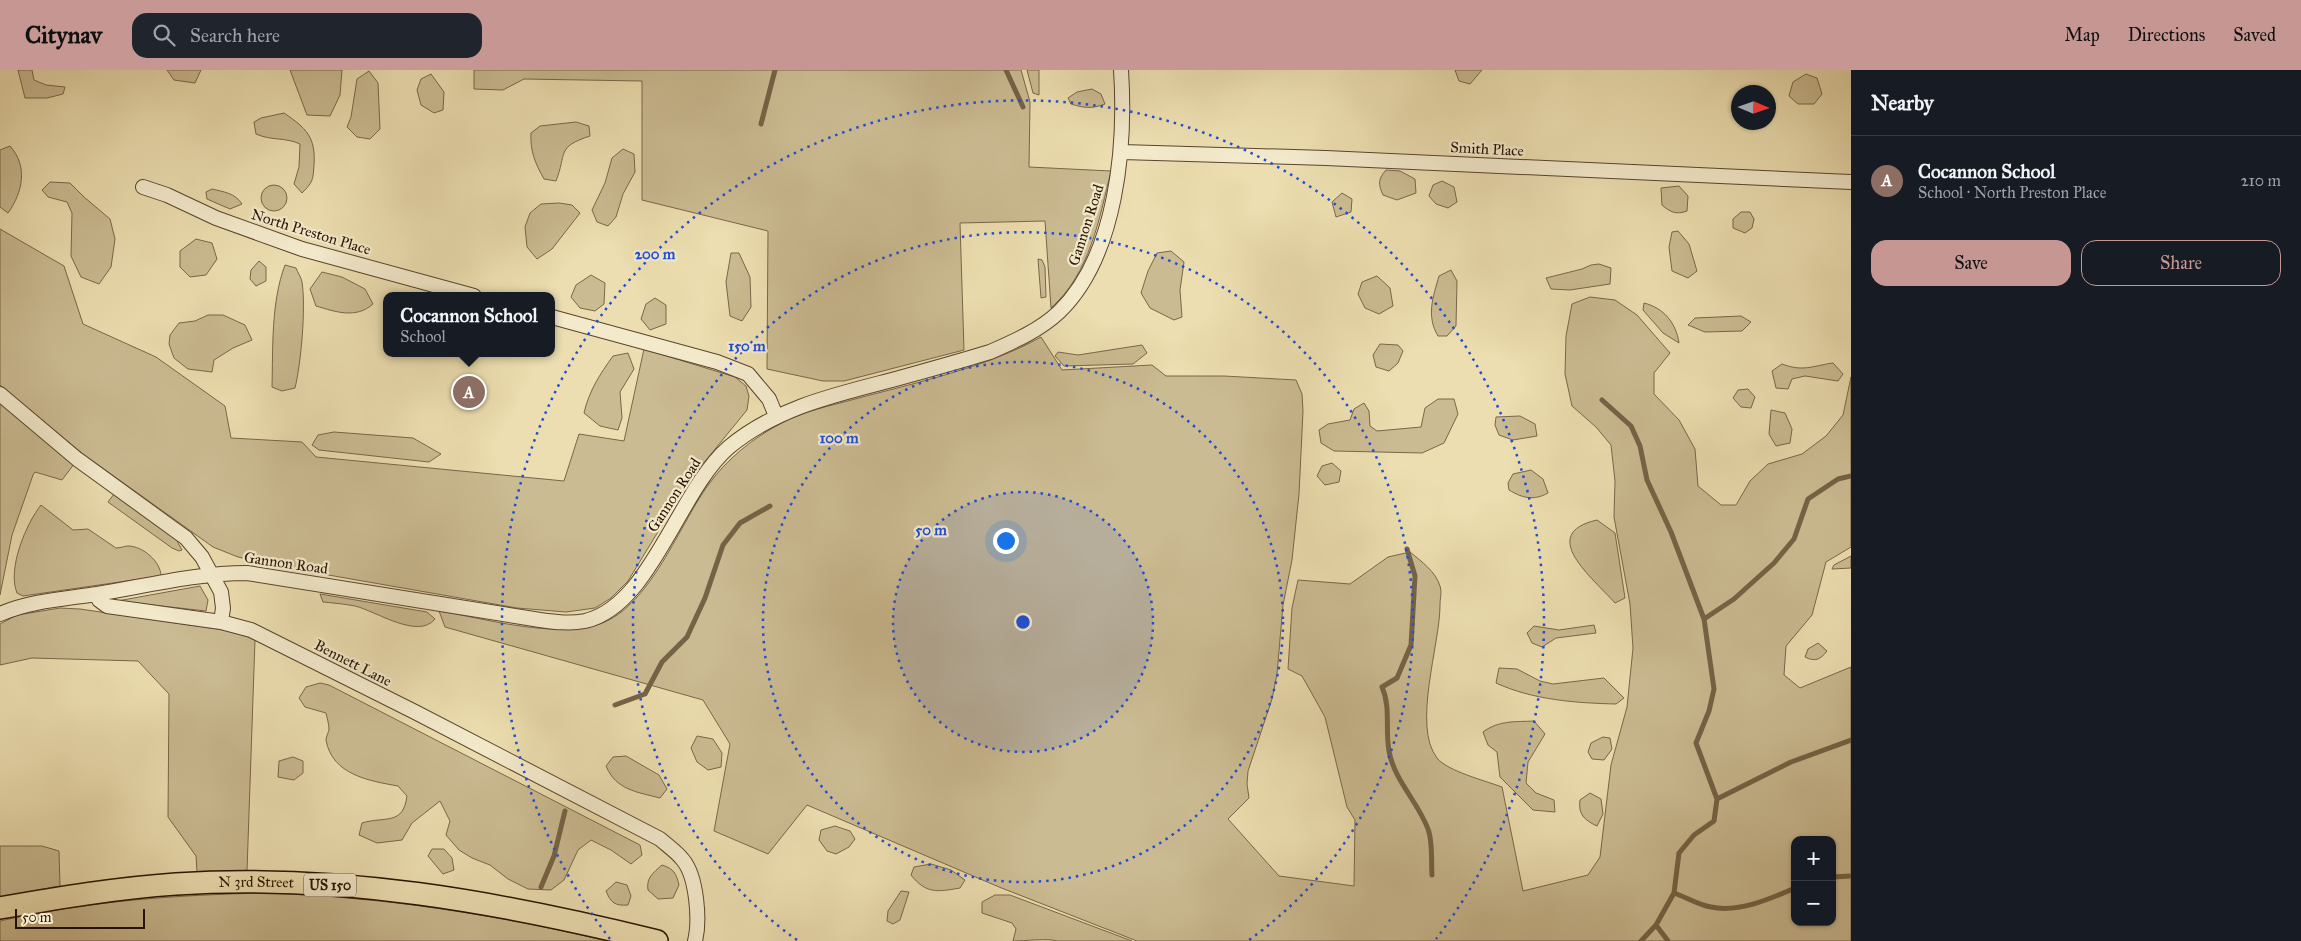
<!DOCTYPE html>
<meta charset="utf-8">
<style>
body{margin:0;font-family:"IM FELL Great Primer",serif;background:#20242c;color:#f1f3f6}
.controls{position:absolute;right:15px;bottom:15px;display:grid;overflow:hidden;border-radius:10px;box-shadow:0 1px 4px #0004}
.controls button{width:45px;height:45px;display:grid;place-items:center;padding:0;border:0;border-bottom:1px solid #363941;background:#171b24;color:#f1f3f6;font:25px sans-serif}
.compass{position:absolute;left:1731px;top:15px;width:45px;height:45px;border-radius:50%;background:#171b24;box-shadow:0 1px 4px #0004;rotate:92deg}
.scale{position:absolute;left:15px;bottom:12px;width:130px;box-sizing:border-box;padding-left:5px;border:2px solid #281200;border-top:0;font-size:14px;line-height:18px;white-space:nowrap;color:#281200;-webkit-text-stroke:4px #f3eacc;paint-order:stroke}
.you{position:absolute;left:1005px;top:470px;width:18px;height:18px;margin:-12px;border:4px solid #fff;border-radius:50%;background:#1a73e8;box-shadow:0 0 0 8px #1a73e833}
.badge{display:grid;place-items:center;width:32px;height:32px;border-radius:50%;background:#c59692;color:#fff;font-size:16px;font-weight:700}
.pin{position:absolute;translate:-50% -50%;border:2px solid #fff;box-shadow:0 1px 5px #0006}
.popup{position:absolute;left:383px;top:222px;width:172px;height:65px;box-sizing:border-box;display:grid;place-content:center;border-radius:10px;background:#171b24;filter:drop-shadow(0 1px 4px #0005);font-size:16px;white-space:nowrap;color:#9ea1a6}
.popup b{font-size:19px;color:#f1f3f6}
.popup::after{content:'';position:absolute;left:50%;top:100%;margin-left:-10px;border:10px solid transparent;border-top-color:#171b24}
.list{margin:0;padding:0;list-style:none}
h2{display:flex;justify-content:space-between;align-items:center;height:65px;margin:0;padding:0 20px;font-size:21px}
h2 small{font-size:16px;font-weight:400;color:#9ea1a6}
.list li{display:grid;grid-template-columns:32px 1fr auto;gap:15px;align-items:center;box-sizing:border-box;height:90px;padding:0 20px;border-top:1px solid #363941}
.list b{display:block;font-size:19px;white-space:nowrap}
.list p{margin:0;font-size:16px;white-space:nowrap;color:#9ea1a6}
.list em{font-size:16px;font-style:normal;color:#9ea1a6}
.actions{display:flex;gap:10px;padding:15px 20px}
.actions a{flex:1;padding:11px 0;border:1px solid #c59692;border-radius:15px;text-align:center;font-size:18px;color:#c59692}
.actions .main{background:#c59692;color:#111}
.icon{flex:none;width:28px;height:28px;fill:none;stroke:currentColor;stroke-width:2;stroke-linecap:round;stroke-linejoin:round}
.map{position:relative;flex:none;width:1851px;height:871px;overflow:hidden}
header{display:flex;align-items:center;gap:30px;box-sizing:border-box;height:70px;padding:0 25px;background:#c59692;color:#111}
header strong{font-size:24px}
nav{display:flex;gap:28px;margin-inline-start:auto;font-size:18px}
.search{width:350px;height:45px;background:#20242c;display:flex;align-items:center;gap:12px;box-sizing:border-box;padding:0 18px;border-radius:15px;color:#9ea1a6;font-size:19px}
main{display:flex}
aside{flex:1;background:#171b24}
.map>svg:first-child{display:block}
.green{fill:#cbbb92;stroke:#7a6649;fill-rule:evenodd}
.lines{fill:none;stroke-linecap:round;stroke-linejoin:round}
.stream{stroke:#756346;stroke-width:5}
.street-casing{stroke:#59452c;stroke-width:16}
.primary-casing{stroke:#281200;stroke-width:24}
.street{stroke:#f3eacc;stroke-width:14}
.primary{stroke:#ecdeb0;stroke-width:21}
.ring{fill:none;stroke:#1d4ed8;stroke-width:2.5;stroke-dasharray:2.5 5}
.labels{text-anchor:middle;dominant-baseline:central;stroke-width:4.5;stroke-linejoin:round;paint-order:stroke}
.shield{fill:#f3eacc;stroke:#65533d;stroke-width:1}
.shield-label{font-size:14px;font-weight:bold;fill:#281200}
.street-label{font-size:15px;fill:#281200;stroke:#f3eacc}
.centre{fill:#1d4ed8;stroke:#f3eacc;stroke-width:2.5}
.ring-label{font-size:15px;text-anchor:middle;font-weight:bold;fill:#1d4ed8;stroke:#f3eacc;stroke-width:4.5;stroke-linejoin:round;paint-order:stroke}
</style>
<header>
<strong>Citynav</strong>
<div class="search"><svg class="icon" aria-label="search" viewBox="0 0 24 24"><circle cx="10" cy="10" r="6"/><path d="M15 15l6 6"/></svg>Search here</div>
<nav><a>Map</a><a>Directions</a><a>Saved</a></nav>
</header>
<main>
<div class="map">
<svg width="1851" height="871" viewBox="0 0 1851 871">
<rect width="100%" height="100%" fill="#ecdeb0"/>
<filter id="stains"><feTurbulence type="fractalNoise" baseFrequency=".004" numOctaves="4"/><feColorMatrix values="0 0 0 0 .2 0 0 0 0 .09 0 0 0 0 .02 0 0 0 .5 -.17"/></filter>
<radialGradient id="worn" r=".72"><stop offset=".6" stop-color="#630" stop-opacity="0"/><stop offset="1" stop-color="#630" stop-opacity=".3"/></radialGradient>
<path class="green" d="M18 0H32L34 10 46 15 65 17 63 24 47 28H25Z
M167 0H201L195 13 174 10Z
M290 0H342L340 25 330 46 307 45Z
M474 0H1021L1030 32 1029 97 1111 101C1099 150 1090 203 1051 238L1045 151 960 153 964 280 844 311H823L767 299 768 161 642 130V11L524 9 503 20 474 19Z
M1027 0H1039V25L1033 23Z
M1455 0H1482L1470 14 1459 11Z
M369 1 378 13 380 59 370 69 357 67 347 57 351 47 357 9Z
M431 4 444 22 443 40 434 43 421 35 417 20 421 9Z
M1806 4 1817 8 1822 24 1814 34H1798L1789 26 1793 12Z
M1092 19 1101 24 1105 34C1092 39 1084 38 1071 34L1068 28 1077 22Z
M284 43C306 58 316 67 314 95 313 110 313 112 302 123L294 114 299 97 300 74C285 67 272 71 256 64L254 52 261 48Z
M576 52 589 56 590 66C556 77 567 83 556 111L544 109C535 93 530 81 531 63L540 56Z
M10 76C28 96 23 122 8 143L0 137V80Z
M623 79 634 84 635 102 623 124 616 147 608 156 597 152 592 140 605 113 612 88Z
M1386 100 1400 101 1415 109 1416 123 1397 130 1383 125C1378 114 1378 109 1386 100Z
M1442 111 1454 117 1457 132 1448 138 1436 134 1429 126 1433 115Z
M50 112 70 113 84 127 110 149 115 169 111 197 99 214 81 207 71 186 72 143 67 132 48 127 42 120Z
M261 128a13 13 0 1 1 26 0a13 13 0 1 1-26 0Z
M1679 116 1688 126 1687 141C1676 145 1670 142 1662 135L1661 118Z
M212 119C224 122 235 123 242 134L230 139 207 129 206 122Z
M1342 123 1352 129 1351 142 1336 147 1332 132Z
M559 133 572 135 580 143 552 179 537 189 527 177 525 157 530 143 541 134Z
M1741 142H1750L1754 149 1752 158 1745 163 1733 158V149Z
M0 159 64 196 83 254 156 287 225 336 231 368 302 372 316 387 564 411 579 364 624 371 644 279 735 307 746 316 749 326 747 340 689 411 628 511 611 528 595 538 566 542 517 538 277 496 238 487 213 477 83 384 0 315Z
M1678 161 1689 174 1697 201 1688 208 1672 201 1669 177 1672 162Z
M196 169 212 173 217 189 206 205 190 207 180 197V181Z
M1171 181 1184 192 1180 220 1182 247 1174 250 1150 238 1141 223 1148 201 1157 183Z
M731 183H739L750 207 751 237 742 251 730 246 726 212Z
M1038 189 1042 190 1045 197 1046 227 1041 228Z
M259 191 266 197V211L256 216 250 209 251 200Z
M1599 194 1611 198 1610 214 1570 220 1551 219 1546 208 1582 199 1591 195Z
M285 195 296 198C298 203 301 207 302 212 306 237 301 294 295 318L282 321 272 317C273 278 271 232 285 195Z
M1451 200 1457 211 1456 256 1447 266H1438C1426 246 1433 227 1439 206Z
M322 202 342 207 365 219 373 234C356 249 336 242 316 236L310 219Z
M591 205 605 213 604 234 595 241 580 238 571 227 576 215Z
M1377 206 1390 218 1393 236 1379 244 1365 238 1358 224 1362 212Z
M1590 227 1615 230 1637 245 1670 283 1654 303V324L1679 350 1695 379 1698 416 1721 435H1736L1750 411 1768 394 1802 384 1826 366 1843 345 1851 307V477L1826 492 1812 545 1786 576 1784 605 1800 618 1851 597V871H1137L999 817 807 735 768 784 714 761 730 674 703 630 445 557 439 541C487 549 540 565 588 557 647 548 677 457 709 414 727 389 753 368 780 354 803 341 830 336 855 329 915 313 988 297 1041 267L1062 300 1152 295 1166 306H1224L1296 310 1302 324 1303 341 1299 424 1292 490 1283 535 1277 604 1272 629 1248 701 1247 714 1249 728 1228 749 1279 806 1354 816 1355 750 1347 737 1325 647 1302 606 1288 599 1292 538 1298 510 1350 514 1388 487 1410 482C1421 491 1436 502 1440 516 1442 521 1440 529 1440 535 1440 575 1412 656 1437 688 1447 701 1486 711 1502 717L1523 821 1588 805 1600 787 1611 695 1627 637 1633 578 1630 534 1614 447 1615 411 1611 375 1596 357 1572 336 1565 304 1566 266 1572 234ZM1795 770H1832V852H1795Z
M655 228 666 235V254L650 260 641 249 646 234Z
M1644 233C1664 238 1676 253 1679 273L1663 263 1643 240Z
M208 245H223L245 255 252 270 233 278 214 290 212 302 188 299 174 288 169 274 170 265 179 253 195 251Z
M1741 246 1751 252 1742 261 1705 262 1688 255 1695 248Z
M1380 274 1398 275 1403 281 1398 293 1389 301 1376 297 1373 285Z
M1142 275 1147 283 1133 294 1064 296 1055 286 1058 282 1078 285Z
M628 283 634 299 620 322 622 348 618 360 600 356 584 343C589 321 600 304 613 286Z
M1833 293 1843 304 1838 311 1805 306 1792 309 1788 319 1776 318 1772 301 1782 294C1803 302 1812 296 1833 293Z
M1748 319 1755 327 1751 338 1741 337 1733 328 1738 320Z
M1438 329H1454L1458 344 1444 373 1422 383 1334 381 1321 373 1319 360 1328 354 1350 350 1354 339 1364 333 1369 341 1370 356 1377 361 1421 357 1425 338Z
M0 332 74 394 62 410 35 402 33 405 12 465 0 525Z
M1771 340 1785 343 1792 359 1790 373 1776 376 1769 364Z
M1520 346 1535 354 1537 366 1513 370 1499 365 1495 355 1496 347Z
M334 362 413 368 441 384 429 392 319 380 312 375 318 365Z
M1332 393 1341 401 1339 412 1325 415 1317 406 1322 396Z
M1531 400 1543 409 1548 423C1534 431 1522 428 1509 420L1508 413 1513 404Z
M114 424 176 469 182 480 179 481 172 478 108 432Z
M41 435 73 460 88 459 116 478C120 478 125 476 128 476 143 476 161 492 161 506L23 526 17 523C7 499 26 454 41 435Z
M1597 450 1615 463 1625 528 1615 533C1594 509 1536 464 1597 450Z
M1851 486V498L1832 499 1834 495Z
M200 516 208 530 206 541 117 531Z
M320 524 427 542 435 549C418 570 376 541 355 536 344 534 334 533 323 532Z
M60 538 80 539 224 560 244 565 255 570 247 801 197 802 196 786 168 747 169 624 138 591 32 588 0 595V554L17 545Z
M1594 555 1596 563 1556 568 1542 577 1532 573 1527 563 1534 556 1559 560Z
M1818 573 1827 581C1820 590 1815 592 1805 587L1808 579Z
M1499 598 1517 599 1540 611 1553 614 1604 608 1624 628 1616 634C1576 633 1533 630 1496 613Z
M320 613 329 615 640 775 642 785 631 794 611 780 591 770 578 780 564 810 551 820 528 819 508 809 490 795 472 788 459 780 446 765 450 751 440 731 412 753 402 770 377 773 359 765 362 753C385 746 403 756 407 726L398 716C370 711 332 705 326 670 326 666 329 662 329 659 329 654 327 648 326 643L305 637 299 628 306 617Z
M1534 651 1545 664 1528 692 1526 713 1536 723 1554 730 1555 742 1533 740 1500 707 1497 682 1488 675 1483 662C1499 650 1516 652 1534 651Z
M697 666 713 669 722 683 721 697 708 700 697 692 691 678Z
M1603 667 1610 668 1612 679 1604 690 1592 689 1588 682 1591 673Z
M626 686 659 705 667 719 660 728C637 722 616 720 606 696L613 687Z
M293 687 303 691V703L294 710 278 707 279 691Z
M1590 723 1601 729 1603 744 1597 756C1584 750 1578 744 1580 730Z
M835 756 850 761 855 769 849 777 836 784 827 781 819 770 821 760Z
M0 776H42L59 781 60 816 0 827Z
M432 779H444L452 788 454 800 443 804 428 786Z
M931 794 951 800 965 810 960 818C937 822 926 824 911 805L914 797Z
M662 795C674 799 676 803 679 815L673 828 658 829 648 820C646 808 653 803 662 795Z
M616 812 627 815 631 826 628 835C615 836 611 833 606 821Z
M901 821 909 822 900 850 893 854 887 851 888 841Z
M265 823C382 827 494 844 607 871H0V851C87 831 176 825 265 823Z
M995 825H1010L1132 871H1057C1048 868 1025 871 1013 871L1016 859 1012 853 982 843V832Z"/>
<g class="lines">
<path class="stream" d="M1006 0 1023 37
M761 54 775 0
M1602 330 1631 356 1640 376 1647 410 1671 462 1704 549 1714 619 1709 641 1696 673 1717 729 1714 751 1694 765 1679 783 1674 823 1656 855 1641 871
M1407 479 1415 506 1411 575 1397 608 1382 617C1391 637 1385 659 1389 681 1394 710 1418 732 1428 759 1433 772 1431 791 1432 805
M1704 549 1734 529 1774 493 1794 469 1808 429 1838 409 1851 406
M615 635 645 624 662 592 687 567 705 528 723 475 740 453 770 436
M1717 729 1791 692 1851 670
M1832 807 1851 806
M541 817 554 786 565 741
M1674 823C1686 827 1698 835 1711 837 1738 843 1770 829 1795 818
M1656 855 1668 871"/>
<g class="street-casing">
<path id="street" d="M1122 82 1326 88 1851 112
M143 117 167 125 216 148 302 179 474 226
M552 247 717 292 748 304 769 329 776 346
M0 324 77 389 186 468 202 487 221 522 223 538 221 552
M97 524 99 530 107 536 221 552 251 560 415 642 660 769C668 776 677 782 683 790 697 807 700 851 695 871
M0 544C30 531 64 529 97 524 146 516 197 503 247 503L540 550C555 552 570 554 585 551 651 536 678 421 729 377 776 338 834 325 892 310 925 301 957 292 990 282 1015 271 1040 260 1059 242 1117 186 1126 76 1121 0"/>
</g>
<g class="primary-casing">
<g id="primary">
<path id="s1" d="M0 838C58 828 117 818 176 814 339 803 500 832 657 871"/>
</g>
</g>
<use href="#street" class="street"/>
<use href="#primary" class="primary"/>
</g>
<circle cx="1023" cy="552" r="130" fill="#1d4ed8" fill-opacity=".12"/>
<g class="ring">
<circle cx="1023" cy="552" r="130"/>
<circle cx="1023" cy="552" r="260"/>
<path d="M797 870A390 390 0 1 1 1249 870"/>
<path d="M610 869A521 521 0 1 1 1436 869"/>
</g>
<g class="labels">
<rect class="shield" x="304" y="803.5" width="52" height="23" rx="4"/>
<g class="shield-label">
<text x="330" y="815">US 150</text>
</g>
<g class="street-label">
<text transform="translate(1487 79) rotate(3)">Smith Place</text>
<text transform="translate(1086 155) rotate(-72)">Gannon Road</text>
<text transform="translate(311 162) rotate(17)">North Preston Place</text>
<text transform="translate(674 425) rotate(-57)">Gannon Road</text>
<text transform="translate(286 493) rotate(8)">Gannon Road</text>
<text transform="translate(353 593) rotate(27)">Bennett Lane</text>
<text stroke="none"><textPath href="#s1" startOffset="258">N 3rd Street</textPath></text>
</g>
</g>
<circle cx="1023" cy="552" r="8" class="centre"/>
<g class="ring-label">
<text x="655" y="189">200 m</text>
<text x="747" y="281">150 m</text>
<text x="839" y="373">100 m</text>
<text x="931" y="465">50 m</text>
</g>
<rect width="100%" height="100%" filter="url(#stains)"/>
<rect width="100%" height="100%" fill="url(#worn)"/>
</svg>
<div class="controls">
<button>+</button>
<button>−</button>
</div>
<svg class="compass" viewBox="-18 -18 36 36"><path d="M0-13l5 13h-10z" fill="#e53935"/><path d="M0 13l5-13h-10z" fill="#9ea1a6"/></svg>
<div class="scale">50 m</div>
<div class="you"></div>
<div class="pin badge" style="left:469px;top:322px;background:#8d6e63">A</div>
<div class="popup"><b>Cocannon School</b>School</div>
</div>
<aside>
<h2>Nearby<small></small></h2>
<ul class="list">
<li><span class="badge" style="background:#8d6e63">A</span><div><b>Cocannon School</b><p>School · North Preston Place</p></div><em>210 m</em></li>
</ul>
<div class="actions"><a class="main">Save</a><a>Share</a></div>
</aside>
</main>
